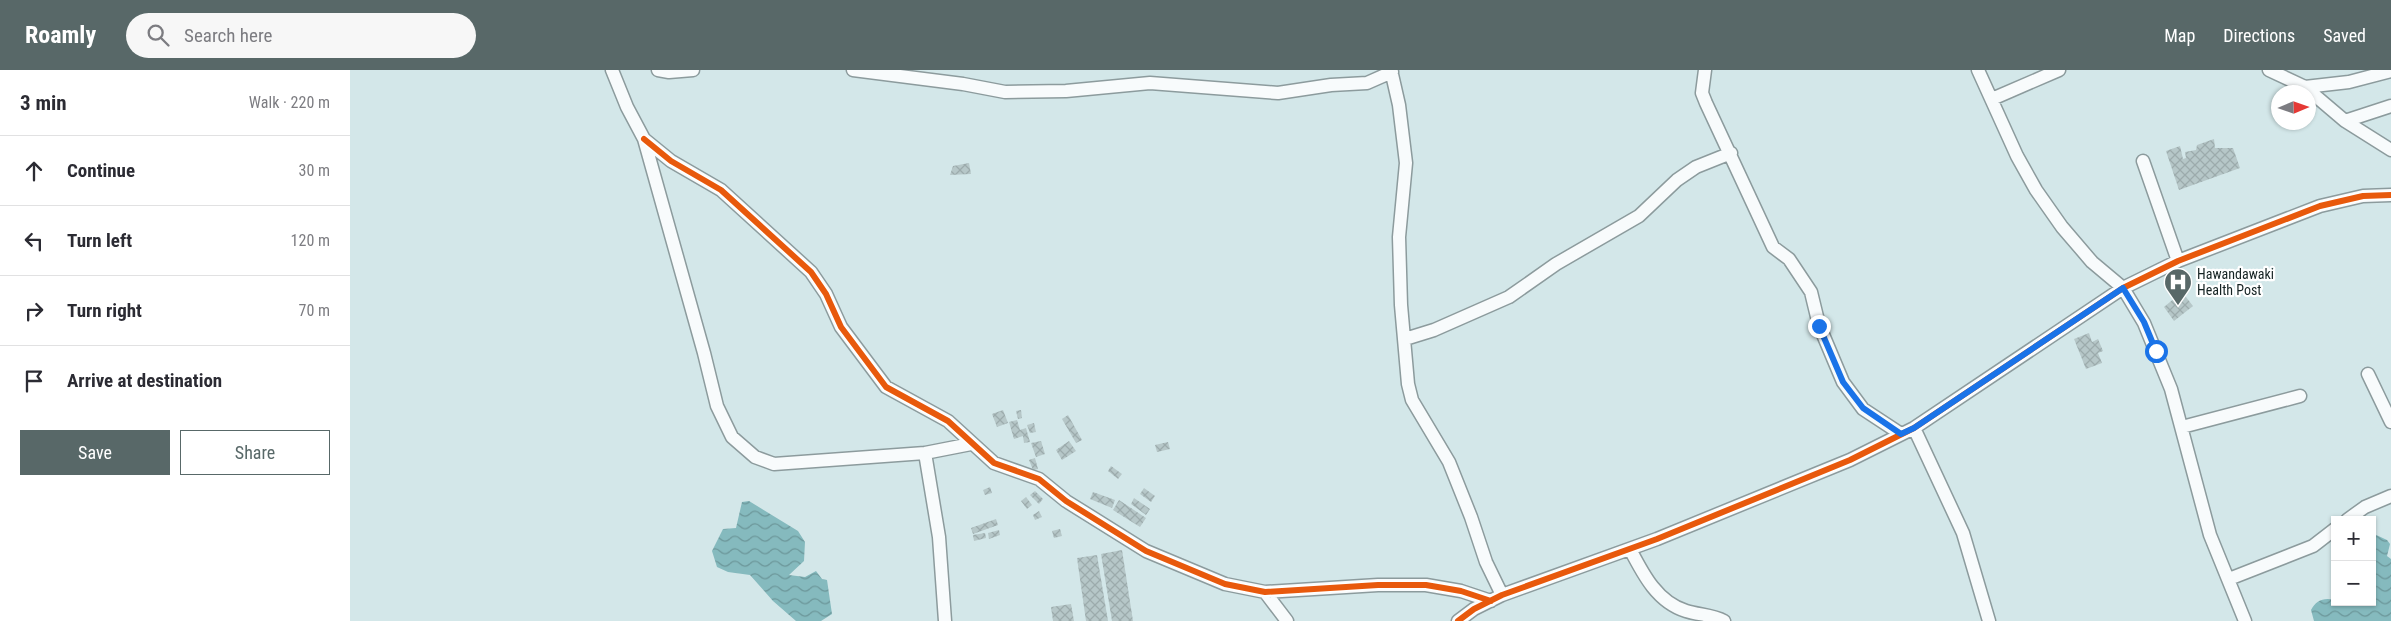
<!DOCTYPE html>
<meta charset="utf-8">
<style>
body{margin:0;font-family:"Roboto Condensed",sans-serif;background:#f7f7f7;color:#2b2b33}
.controls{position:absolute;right:15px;bottom:15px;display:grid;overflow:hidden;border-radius:0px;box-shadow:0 1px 4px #0004}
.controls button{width:45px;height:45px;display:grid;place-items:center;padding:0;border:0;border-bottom:1px solid #e1e1e2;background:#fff;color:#2b2b33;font:25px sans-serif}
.compass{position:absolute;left:1921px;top:15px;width:45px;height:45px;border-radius:50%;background:#fff;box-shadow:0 1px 4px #0004;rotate:88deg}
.stop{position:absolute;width:15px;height:15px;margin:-11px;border:4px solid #1a73e8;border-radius:50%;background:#fff}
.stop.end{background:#1a73e8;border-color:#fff;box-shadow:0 1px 5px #0008}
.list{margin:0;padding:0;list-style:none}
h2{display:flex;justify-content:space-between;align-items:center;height:65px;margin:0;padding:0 20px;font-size:21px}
h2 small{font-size:16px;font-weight:400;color:#7c7c81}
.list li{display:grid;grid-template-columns:32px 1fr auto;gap:15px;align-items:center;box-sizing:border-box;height:70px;padding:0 20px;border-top:1px solid #e1e1e2}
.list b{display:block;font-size:19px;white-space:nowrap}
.list em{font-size:16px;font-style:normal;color:#7c7c81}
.actions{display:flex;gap:10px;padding:15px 20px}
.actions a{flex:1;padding:11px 0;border:1px solid #586868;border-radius:0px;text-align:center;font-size:18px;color:#586868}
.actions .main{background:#586868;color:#fff}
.icon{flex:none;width:28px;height:28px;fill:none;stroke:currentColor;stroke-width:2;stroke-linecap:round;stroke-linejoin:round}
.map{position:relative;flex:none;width:2041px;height:551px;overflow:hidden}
header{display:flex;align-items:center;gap:30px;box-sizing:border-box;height:70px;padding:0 25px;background:#586868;color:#fff}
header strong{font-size:24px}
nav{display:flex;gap:28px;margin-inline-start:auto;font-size:18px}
.search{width:350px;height:45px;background:#f7f7f7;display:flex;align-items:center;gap:12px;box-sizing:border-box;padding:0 18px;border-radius:28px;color:#7c7c81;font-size:19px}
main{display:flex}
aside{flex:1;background:#fff}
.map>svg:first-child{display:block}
.water{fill:url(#water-waves)}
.building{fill:url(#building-cross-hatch)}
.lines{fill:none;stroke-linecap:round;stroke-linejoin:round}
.minor-casing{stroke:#8c9b9d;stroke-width:15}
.minor{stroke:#f8fbfc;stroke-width:12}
.cycleway-casing{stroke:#fff;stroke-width:9}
.cycleway{stroke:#e8590c;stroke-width:6}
.route{stroke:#1a73e8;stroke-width:6}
.labels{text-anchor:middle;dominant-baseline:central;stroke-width:4.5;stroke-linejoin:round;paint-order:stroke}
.poi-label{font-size:14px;fill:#152323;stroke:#fff;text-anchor:start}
</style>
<header>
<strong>Roamly</strong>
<div class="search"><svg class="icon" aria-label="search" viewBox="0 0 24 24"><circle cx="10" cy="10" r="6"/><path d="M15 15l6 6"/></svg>Search here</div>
<nav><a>Map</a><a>Directions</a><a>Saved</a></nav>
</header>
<main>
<aside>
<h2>3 min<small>Walk · 220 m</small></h2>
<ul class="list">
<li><svg class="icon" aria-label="ahead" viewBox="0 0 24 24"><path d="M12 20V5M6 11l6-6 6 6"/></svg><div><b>Continue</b></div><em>30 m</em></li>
<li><svg class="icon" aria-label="left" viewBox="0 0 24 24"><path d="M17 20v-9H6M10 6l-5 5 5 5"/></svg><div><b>Turn left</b></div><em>120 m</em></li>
<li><svg class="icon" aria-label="right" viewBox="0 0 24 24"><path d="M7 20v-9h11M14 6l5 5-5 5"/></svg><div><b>Turn right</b></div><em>70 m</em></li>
<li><svg class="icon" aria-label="arrive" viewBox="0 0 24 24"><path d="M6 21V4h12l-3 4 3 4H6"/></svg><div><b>Arrive at destination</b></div></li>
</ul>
<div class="actions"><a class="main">Save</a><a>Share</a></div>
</aside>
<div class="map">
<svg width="2041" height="551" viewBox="0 0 2041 551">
<defs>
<pattern id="water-waves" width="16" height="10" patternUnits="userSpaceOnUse" patternTransform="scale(1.25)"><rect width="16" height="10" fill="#85babe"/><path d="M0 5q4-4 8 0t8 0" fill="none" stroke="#6c979a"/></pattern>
<pattern id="building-cross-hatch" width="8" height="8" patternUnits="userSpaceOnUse" patternTransform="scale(1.25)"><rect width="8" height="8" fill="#b6c7c8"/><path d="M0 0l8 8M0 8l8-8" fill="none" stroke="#9cabac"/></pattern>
</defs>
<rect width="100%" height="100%" fill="#d3e7e9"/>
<path class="water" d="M399 431 448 461 455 472 454 491 439 505 455 507 466 501 472 509 477 510 482 544 471 551H446L423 531 400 505 378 502 367 497 362 481 373 459 386 458 392 432Z
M2022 463 2037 470 2040 474 2037 486 2041 489V551H1964L1961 540C1966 530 1974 527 1985 530V532L1988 533 2022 532Z"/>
<path class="building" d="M1864 69 1865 78H1883L1890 98 1829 120 1816 81 1830 76 1833 89 1836 88 1835 82 1846 80 1847 75Z
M619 93 621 104 600 105 603 96Z
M1832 222 1843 236 1824 251 1814 237Z
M1739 263 1742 272 1748 269 1753 281 1748 283 1752 293 1736 299 1724 269Z
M653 340 658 353 647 357 642 344Z
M671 340 672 348 668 349 666 341Z
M718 345 732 370 726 373 712 349Z
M667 350 670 360 676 358 680 372 674 373 673 366 664 369 659 352Z
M684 353 686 362 680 363 677 355Z
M691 371 695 384 686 387 681 373Z
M719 371 726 381 712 390 706 380Z
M818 372 820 379 807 382 805 375Z
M685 388 688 399 683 400 679 390Z
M761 396 772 404 768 409 758 401Z
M640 417 642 423 635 425 633 420Z
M794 418 805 426 801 432 790 424Z
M685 421 693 429 689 434 680 425Z
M743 422 765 430 762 438 740 429Z
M676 427 682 435 677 439 671 431Z
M784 428 800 439 796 445 781 434Z
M769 430 796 448 790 457 763 440Z
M689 441 692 447 685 450 683 445Z
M646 449 648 455 623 464 621 458Z
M710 459 712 466 704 468 702 461Z
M649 460 650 465 639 469 638 463Z
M635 463 636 468 624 471 623 465Z
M772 480 783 551H762L751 484Z
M747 485 758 551H736L727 488Z
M721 534 724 551H703L701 537Z"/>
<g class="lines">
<g class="minor-casing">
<path id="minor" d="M262 0 277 37 294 69 354 283 367 336 382 367 405 387 424 394 575 383 621 374
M308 0 319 2 343 0
M503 0 613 14 655 22 716 21 800 13 928 23 981 15 1017 13 1042 2
M1041 0 1049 35 1056 93 1049 167 1051 235 1058 314 1062 330 1099 392 1121 447 1136 492 1152 525
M1355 0 1352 23 1356 33 1423 177 1439 189 1461 222 1469 255 1493 312 1513 339 1551 364
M1628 0 1667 86 1686 120 1712 157 1742 192 1773 218 1794 253 1821 319 1860 465 1895 551
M1919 0 1955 17 1995 51 2041 80
M1955 17 1999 12 2041 1
M1642 29 1709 0
M1995 51 2041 36
M294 69 321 91 371 120 461 202 476 224 491 257 536 317 598 351 644 393 689 409 716 431 796 481 875 514 915 522 1028 515H1076L1111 521 1141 531
M1793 91 1828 191
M1055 269 1084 260 1159 227 1206 194 1289 146 1327 110 1346 97 1381 83
M2018 304 2041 352
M1832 357 1950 326
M1564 358 1613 463 1639 551
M575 383 589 467 595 551
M1997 450 2015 437 2041 426
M1280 479C1293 504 1307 532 1336 541 1349 545 1363 545 1374 551
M1879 509 1963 476 1985 459
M915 522 937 551
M1108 551 1124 539 1152 525 1307 469 1500 390 1564 358 1773 218 1828 191 1970 136 2013 126 2041 125"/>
</g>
<use href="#minor" class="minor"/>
<g class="cycleway-casing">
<path id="cycleway" d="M294 69 321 91 371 120 461 202 476 224 491 257 536 317 598 351 644 393 689 409 716 431 796 481 875 514 915 522 1028 515H1076L1111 521 1141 531
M1108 551 1124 539 1152 525 1307 469 1500 390 1564 358 1773 218 1828 191 1970 136 2013 126 2041 125"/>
</g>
<use href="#cycleway" class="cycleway"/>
</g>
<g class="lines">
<path class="route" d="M1469 256 1493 312 1513 338 1551 364 1564 358 1773 218 1794 252 1806 281"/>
</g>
<defs>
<g id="hospital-pin" transform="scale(1.4375)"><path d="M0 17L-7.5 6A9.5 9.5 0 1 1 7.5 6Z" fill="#586868" stroke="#fff"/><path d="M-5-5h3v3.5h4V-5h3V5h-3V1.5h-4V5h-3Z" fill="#fff"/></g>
</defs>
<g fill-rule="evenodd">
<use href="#hospital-pin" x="1828" y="212"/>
</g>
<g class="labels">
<g class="poi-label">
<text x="1847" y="204">Hawandawaki<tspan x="1847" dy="16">Health Post</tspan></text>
</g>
</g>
</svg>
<div class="controls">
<button>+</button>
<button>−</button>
</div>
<svg class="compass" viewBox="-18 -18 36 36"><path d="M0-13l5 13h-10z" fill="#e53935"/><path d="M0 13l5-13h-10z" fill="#7c7c81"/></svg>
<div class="stop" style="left:1806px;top:281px"></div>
<div class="stop end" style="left:1469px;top:256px"></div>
</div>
</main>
